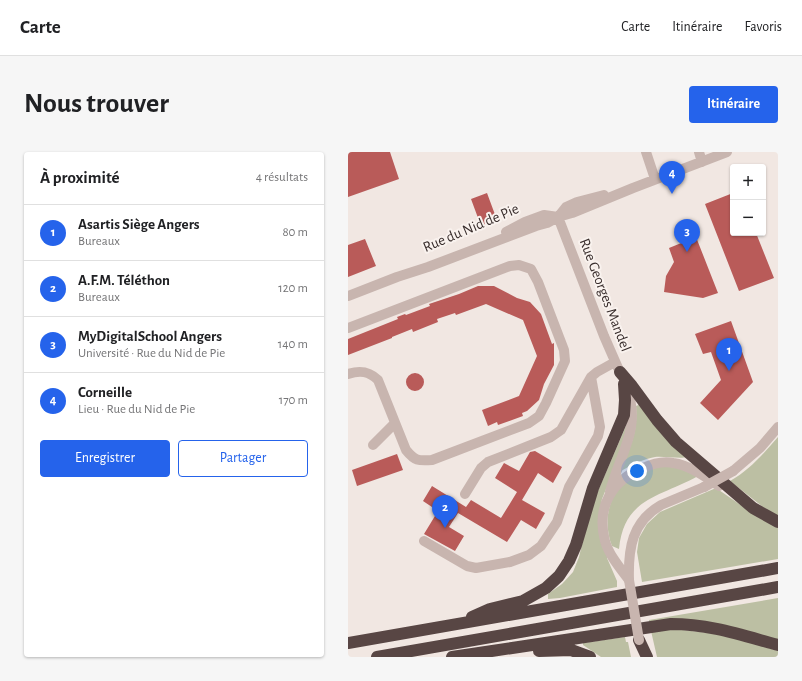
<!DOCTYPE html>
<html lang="fr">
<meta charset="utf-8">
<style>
body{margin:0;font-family:"Alegreya Sans",sans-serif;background:#f6f6f6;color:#202124}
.controls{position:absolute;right:12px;top:12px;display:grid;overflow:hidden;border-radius:4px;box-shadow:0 1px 3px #0004}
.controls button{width:36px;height:36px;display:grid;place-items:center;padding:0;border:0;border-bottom:1px solid #e0e0e0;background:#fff;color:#202124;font:20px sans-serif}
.you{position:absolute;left:289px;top:319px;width:14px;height:14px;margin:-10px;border:3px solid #fff;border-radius:50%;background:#1a73e8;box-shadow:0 0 0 6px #1a73e833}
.badge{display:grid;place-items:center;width:26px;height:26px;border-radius:50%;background:#2563eb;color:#fff;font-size:13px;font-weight:700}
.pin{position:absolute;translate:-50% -33px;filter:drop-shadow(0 1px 2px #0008)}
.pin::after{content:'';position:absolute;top:21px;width:14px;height:12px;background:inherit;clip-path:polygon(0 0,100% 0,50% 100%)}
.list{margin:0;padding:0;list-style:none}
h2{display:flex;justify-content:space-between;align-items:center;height:52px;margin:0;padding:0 16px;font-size:17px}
h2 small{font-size:13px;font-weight:400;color:#757577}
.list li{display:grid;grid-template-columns:26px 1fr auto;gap:12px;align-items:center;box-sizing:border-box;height:56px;padding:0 16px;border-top:1px solid #e0e0e0}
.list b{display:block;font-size:15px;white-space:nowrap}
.list p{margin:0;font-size:13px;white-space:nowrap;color:#757577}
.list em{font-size:13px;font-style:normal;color:#757577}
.actions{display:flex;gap:8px;padding:12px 16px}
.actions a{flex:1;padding:9px 0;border:1px solid #2563eb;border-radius:4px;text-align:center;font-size:14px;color:#2563eb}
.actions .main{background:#2563eb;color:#fff}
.map{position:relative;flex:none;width:430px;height:505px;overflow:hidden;border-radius:4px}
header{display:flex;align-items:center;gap:24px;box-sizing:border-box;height:56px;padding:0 20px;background:#fff;border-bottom:1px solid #e0e0e0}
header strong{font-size:19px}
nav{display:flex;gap:22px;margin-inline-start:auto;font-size:14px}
.intro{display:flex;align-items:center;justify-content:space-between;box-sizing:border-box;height:96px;padding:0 24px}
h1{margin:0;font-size:28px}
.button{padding:10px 18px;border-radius:4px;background:#2563eb;color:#fff;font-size:14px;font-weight:700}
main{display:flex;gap:24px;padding:0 24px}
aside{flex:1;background:#fff;border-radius:4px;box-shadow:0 1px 3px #0004}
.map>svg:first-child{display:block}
.green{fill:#bcbfa3}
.building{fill:#b95b59}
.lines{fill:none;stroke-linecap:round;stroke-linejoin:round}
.minor{stroke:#c8b5af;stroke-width:10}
.highway{stroke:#584644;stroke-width:12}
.minor-bridge{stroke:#c8b5af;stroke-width:10}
.labels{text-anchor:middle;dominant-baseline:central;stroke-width:4;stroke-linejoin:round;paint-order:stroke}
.street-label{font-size:15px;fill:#382d2c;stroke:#f9f2ee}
</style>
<header>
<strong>Carte</strong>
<nav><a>Carte</a><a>Itinéraire</a><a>Favoris</a></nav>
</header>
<div class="intro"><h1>Nous trouver</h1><a class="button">Itinéraire</a></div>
<main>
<aside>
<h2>À proximité<small>4 résultats</small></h2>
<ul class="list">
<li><span class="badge">1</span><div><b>Asartis Siège Angers</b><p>Bureaux</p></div><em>80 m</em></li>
<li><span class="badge">2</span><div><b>A.F.M. Téléthon</b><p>Bureaux</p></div><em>120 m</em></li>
<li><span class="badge">3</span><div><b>MyDigitalSchool Angers</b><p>Université · Rue du Nid de Pie</p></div><em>140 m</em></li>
<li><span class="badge">4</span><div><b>Corneille</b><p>Lieu · Rue du Nid de Pie</p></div><em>170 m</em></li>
</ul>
<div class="actions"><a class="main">Enregistrer</a><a>Partager</a></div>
</aside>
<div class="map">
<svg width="430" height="505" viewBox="0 0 430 505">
<rect width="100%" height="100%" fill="#f1e7e2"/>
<path class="green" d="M293 252 339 305C333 307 315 304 307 305 295 307 284 313 273 319 282 294 290 282 288 254Z
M281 267 271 305 254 347 251 362 260 403 259 406 269 429V435L212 446 200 447V442L214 432 225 420 231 405 243 355Z
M430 285V365L415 355 382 329C402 318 416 301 430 285Z
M308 314H325L350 324C313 345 276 345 271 397L264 394C255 372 259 341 281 328 289 322 299 319 308 314Z
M368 336 413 367 430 376V407L294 430 289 400 291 386 299 372 312 360Z
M430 446V489L301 472V468Z
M326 477 378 483 430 499V505H309L303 479Z
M277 485 278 490H280L283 505H253L235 493V491Z"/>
<path class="building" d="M0 0H42L51 27 0 45Z
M139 41 149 68 133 74 123 47Z
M385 41V81H408L426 126 391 139 357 52Z
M348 85 370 141 355 146 316 140 318 124 326 110 321 96Z
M17 87 28 114 0 125V93Z
M130 134H146L169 146 182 150 193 162 204 192 206 191V213L196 232 191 248 179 259 174 261 175 264 150 273 149 270 140 274 134 258 171 244 189 204 175 168 138 152 108 163 107 161 89 167 90 170 65 180 64 177 44 185V186L0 203V187L50 167 49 165 57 162 58 163 82 154 81 152 111 142Z
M383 169 405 230 370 268 352 251 373 228 363 200 355 202 347 182Z
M58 230a9 9 0 1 1 18 0a9 9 0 1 1-18 0Z
M187 299 214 315 205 331 190 321 174 348 197 361 188 377 173 368 159 390 110 361 101 375 116 384 107 399 76 382 90 359 75 349 84 334 118 355 123 348 153 366 169 340 147 326 156 311 171 319 182 300Z
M49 302 55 318 9 334 4 318Z"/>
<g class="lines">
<path class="minor" d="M298 0 307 27
M351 0 354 10
M210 65 256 184 270 216
M210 65 218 55 229 50 256 43
M158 80 177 70 196 63 210 65
M0 144 49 125 80 115 188 74 199 71 210 65 224 61 285 36 379 0
M0 176 162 114 171 113 183 117 190 130 216 198 217 209 198 251 191 264 181 271 84 308C70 309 67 309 58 298L30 228C21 219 12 218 0 222
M25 293 47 271
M385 319 412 296 430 275
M262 340C271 303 294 277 279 237
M117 342 133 316 140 310 203 285 213 278 243 225
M76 389 119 414 128 416 162 410 181 403 193 394 209 370 221 335 250 284 252 275 243 225 249 220 267 210
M281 428C272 416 261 403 257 389 248 355 264 328 295 316 304 312 315 309 325 311 341 313 358 325 371 334
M281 428C280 396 284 370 313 353L356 335"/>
<path class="highway" d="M272 220 284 234 309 268 328 290 405 356 430 370
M124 465 142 457 175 449 198 436 211 424 221 409 228 393 245 336 276 263 277 248 276 232
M291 488 299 505
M0 491 430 416
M191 499 223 498 242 505
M29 505 430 435
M104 505 323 472C361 472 393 483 430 493"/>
<path class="minor-bridge" d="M356 335 385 319
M281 428 291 488"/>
</g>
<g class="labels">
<g class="street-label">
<text transform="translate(123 76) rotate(-23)">Rue du Nid de Pie</text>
<text transform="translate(257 143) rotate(69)">Rue Georges Mandel</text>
</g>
</g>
</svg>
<div class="controls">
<button>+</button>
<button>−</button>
</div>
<div class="you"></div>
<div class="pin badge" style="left:381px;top:219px">1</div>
<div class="pin badge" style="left:97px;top:376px">2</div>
<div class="pin badge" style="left:339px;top:100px">3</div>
<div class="pin badge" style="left:324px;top:42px">4</div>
</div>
</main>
